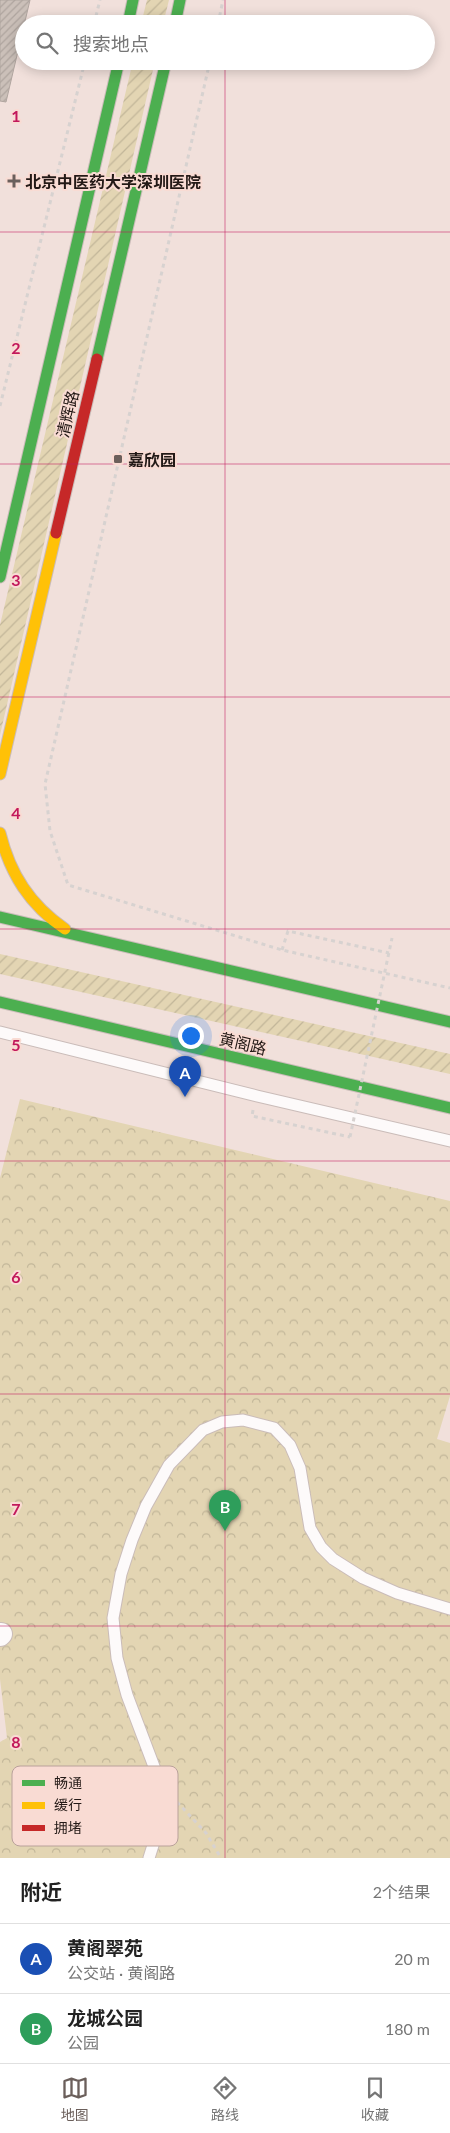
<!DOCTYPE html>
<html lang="zh">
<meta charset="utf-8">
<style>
body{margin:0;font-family:Lato,"Noto Sans SC",sans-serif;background:#f2f2f2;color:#222}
.you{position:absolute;left:190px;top:1035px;width:18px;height:18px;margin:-12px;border:4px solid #fff;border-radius:50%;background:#1a73e8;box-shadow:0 0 0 8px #1a73e833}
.badge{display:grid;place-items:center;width:32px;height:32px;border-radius:50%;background:#6b5f5b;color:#fff;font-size:16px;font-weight:700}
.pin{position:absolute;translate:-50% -41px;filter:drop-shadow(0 1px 2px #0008)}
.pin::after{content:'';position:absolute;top:26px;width:18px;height:15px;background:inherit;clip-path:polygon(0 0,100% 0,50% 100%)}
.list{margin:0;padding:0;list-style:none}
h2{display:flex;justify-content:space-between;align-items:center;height:65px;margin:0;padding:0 20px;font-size:21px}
h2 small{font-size:16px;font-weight:400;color:#767676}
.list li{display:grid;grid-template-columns:32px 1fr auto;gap:15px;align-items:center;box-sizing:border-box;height:70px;padding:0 20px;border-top:1px solid #e0e0e0}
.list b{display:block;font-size:19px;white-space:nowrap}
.list p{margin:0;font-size:16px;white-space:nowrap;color:#767676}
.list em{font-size:16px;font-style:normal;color:#767676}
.icon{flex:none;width:28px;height:28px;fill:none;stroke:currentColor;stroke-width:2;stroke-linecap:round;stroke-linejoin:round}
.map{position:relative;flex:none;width:450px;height:1858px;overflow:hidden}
.search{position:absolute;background:#fff;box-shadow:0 2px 12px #0003;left:15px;right:15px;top:15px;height:55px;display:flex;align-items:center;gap:12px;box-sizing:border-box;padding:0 18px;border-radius:28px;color:#767676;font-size:19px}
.sheet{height:205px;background:#fff}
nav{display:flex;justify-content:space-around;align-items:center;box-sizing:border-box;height:70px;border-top:1px solid #e0e0e0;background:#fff;font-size:14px;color:#767676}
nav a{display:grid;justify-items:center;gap:2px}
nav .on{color:#6b5f5b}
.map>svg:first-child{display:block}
.forest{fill:url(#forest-crowns)}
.garden{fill:url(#garden-furrows)}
.building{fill:url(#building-hatch);stroke:#b0a59f}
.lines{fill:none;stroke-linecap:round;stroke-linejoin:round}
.lane-casing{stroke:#cabcb9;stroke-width:13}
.street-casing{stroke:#cabcb9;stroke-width:24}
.fast-casing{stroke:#cabcb9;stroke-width:13}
.slow-casing{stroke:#cabcb9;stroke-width:13}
.jam-casing{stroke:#cabcb9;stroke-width:13}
.path{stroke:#d7d2d0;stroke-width:3;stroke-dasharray:4 4;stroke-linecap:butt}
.lane{stroke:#fdfafa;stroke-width:11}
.street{stroke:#fdfafa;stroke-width:22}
.fast{stroke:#4caf50;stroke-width:11}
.slow{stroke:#ffc107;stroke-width:11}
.jam{stroke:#c62828;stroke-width:11}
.path-bridge{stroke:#d7d2d0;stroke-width:3;stroke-dasharray:4 4;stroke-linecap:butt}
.grid{fill:none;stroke:#c2185b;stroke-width:1;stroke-opacity:0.55}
.poi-dot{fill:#6b5f5b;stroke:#f9dbd3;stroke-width:2}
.labels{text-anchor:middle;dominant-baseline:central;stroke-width:4;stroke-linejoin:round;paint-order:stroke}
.poi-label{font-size:16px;font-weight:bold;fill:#231916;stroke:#f9dbd3;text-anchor:start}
.street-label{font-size:16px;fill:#231916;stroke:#f9dbd3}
.key{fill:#f9dbd3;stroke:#b9a19a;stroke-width:1}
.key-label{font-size:14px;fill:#231916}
.grid-label{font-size:16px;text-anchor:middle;font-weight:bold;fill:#c2185b;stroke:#f9dbd3;stroke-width:4;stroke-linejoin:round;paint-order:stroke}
</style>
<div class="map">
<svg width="450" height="1858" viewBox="0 0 450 1858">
<defs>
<pattern id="forest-crowns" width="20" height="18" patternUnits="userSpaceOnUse" patternTransform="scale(1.25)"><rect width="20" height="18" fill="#e3d5b3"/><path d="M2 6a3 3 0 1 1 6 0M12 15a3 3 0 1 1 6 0" fill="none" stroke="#c2b699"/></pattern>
<pattern id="garden-furrows" width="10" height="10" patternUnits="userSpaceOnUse" patternTransform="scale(1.25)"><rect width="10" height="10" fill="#e3d5b3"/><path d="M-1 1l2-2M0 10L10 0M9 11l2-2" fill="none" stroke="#c2b699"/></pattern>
<pattern id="building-hatch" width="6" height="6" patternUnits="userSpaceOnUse" patternTransform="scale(1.25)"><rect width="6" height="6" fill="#cbc0b9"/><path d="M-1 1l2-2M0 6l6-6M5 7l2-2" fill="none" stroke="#aea49e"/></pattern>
</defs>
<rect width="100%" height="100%" fill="#f1e0db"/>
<path class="forest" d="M20 1099 450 1201V1396L437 1439 450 1443V1858H0V1742L7 1738 0 1679V1178Z"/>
<path class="garden" d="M147 0H169L163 24H141Z
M133 61H155L0 735V625Z
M0 954 450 1054V1074L0 974Z"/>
<path class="building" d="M0 0H30L6 102 0 101Z"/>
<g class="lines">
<g class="lane-casing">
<path id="lane" d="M0 1032 257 1096 450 1141
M149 1858 160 1823 162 1806 161 1785 127 1695 117 1658 113 1618 121 1574 132 1540 146 1506 169 1465 203 1430 222 1422 243 1420 274 1428 290 1445 300 1468 310 1528 321 1547 333 1559 363 1578 397 1593 450 1609"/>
</g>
<g class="street-casing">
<path id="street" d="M0 1635 1 1634"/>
</g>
<g class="fast-casing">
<path id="fast" d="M128 24 133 0
M175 24 180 0
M97 359 166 61
M0 577 119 61
M0 917 450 1022
M0 1002 450 1108"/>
</g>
<g class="slow-casing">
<path id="slow" d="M0 774 56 533
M0 833C10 874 30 905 65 929"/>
</g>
<g class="jam-casing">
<path id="jam" d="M56 533 97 359"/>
</g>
<path class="path" d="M94 24 100 0
M218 24 223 0
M210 61 45 784 50 831 68 885 282 950 450 988
M0 406 85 61
M282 950 288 931 389 953
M253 1110 252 1116 350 1137
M177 1802 206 1833 221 1858"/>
<use href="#lane" class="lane"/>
<use href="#street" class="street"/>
<use href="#fast" class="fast"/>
<use href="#slow" class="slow"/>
<use href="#jam" class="jam"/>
<path class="path-bridge" d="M350 1137 392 938"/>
</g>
<path class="grid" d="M225 0V24M225 61V1858M0 232H450M0 464H450M0 697H450M0 929H450M0 1161H450M0 1394H450M0 1626H450"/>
<g class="poi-dot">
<path d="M11.5 173.5h5v5h5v5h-5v5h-5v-5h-5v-5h5z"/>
<rect x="113" y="454" width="10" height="10" rx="2.5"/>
</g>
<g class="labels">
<g class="poi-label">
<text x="25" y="181">北京中医药大学深圳医院</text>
<text x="128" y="459">嘉欣园</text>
</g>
<g class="street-label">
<text transform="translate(67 414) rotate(-77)">清辉路</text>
<text transform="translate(243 1043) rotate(13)">黄阁路</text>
</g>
</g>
<rect x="12" y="1766" width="166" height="80" rx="8" class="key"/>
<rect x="22" y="1780" width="23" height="6" fill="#4caf50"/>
<rect x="22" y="1802" width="23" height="7" fill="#ffc107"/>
<rect x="22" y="1825" width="23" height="6" fill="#c62828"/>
<g class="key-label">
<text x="54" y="1788">畅通</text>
<text x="54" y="1810">缓行</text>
<text x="54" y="1833">拥堵</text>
</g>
<g class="grid-label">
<text x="16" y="122">1</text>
<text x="16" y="354">2</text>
<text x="16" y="586">3</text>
<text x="16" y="819">4</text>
<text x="16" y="1051">5</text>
<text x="16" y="1283">6</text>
<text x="16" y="1515">7</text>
<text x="16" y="1748">8</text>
</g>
</svg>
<div class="you"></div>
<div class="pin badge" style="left:185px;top:1097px;background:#1a4fb4">A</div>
<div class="pin badge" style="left:225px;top:1531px;background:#2e9e5b">B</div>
<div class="search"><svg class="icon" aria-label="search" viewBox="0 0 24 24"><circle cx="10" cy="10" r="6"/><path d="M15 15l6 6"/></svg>搜索地点</div>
</div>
<section class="sheet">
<h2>附近<small>2个结果</small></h2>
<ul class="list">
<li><span class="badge" style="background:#1a4fb4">A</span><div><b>黄阁翠苑</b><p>公交站 · 黄阁路</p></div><em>20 m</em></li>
<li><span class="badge" style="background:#2e9e5b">B</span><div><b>龙城公园</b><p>公园</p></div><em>180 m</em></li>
</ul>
</section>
<nav>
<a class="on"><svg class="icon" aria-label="map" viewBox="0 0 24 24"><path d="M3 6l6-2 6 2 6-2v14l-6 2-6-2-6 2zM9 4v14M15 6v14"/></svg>地图</a>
<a><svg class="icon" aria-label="directions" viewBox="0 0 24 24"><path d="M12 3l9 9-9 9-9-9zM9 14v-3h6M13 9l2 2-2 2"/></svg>路线</a>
<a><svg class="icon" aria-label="saved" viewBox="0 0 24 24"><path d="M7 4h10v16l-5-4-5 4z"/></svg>收藏</a>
</nav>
